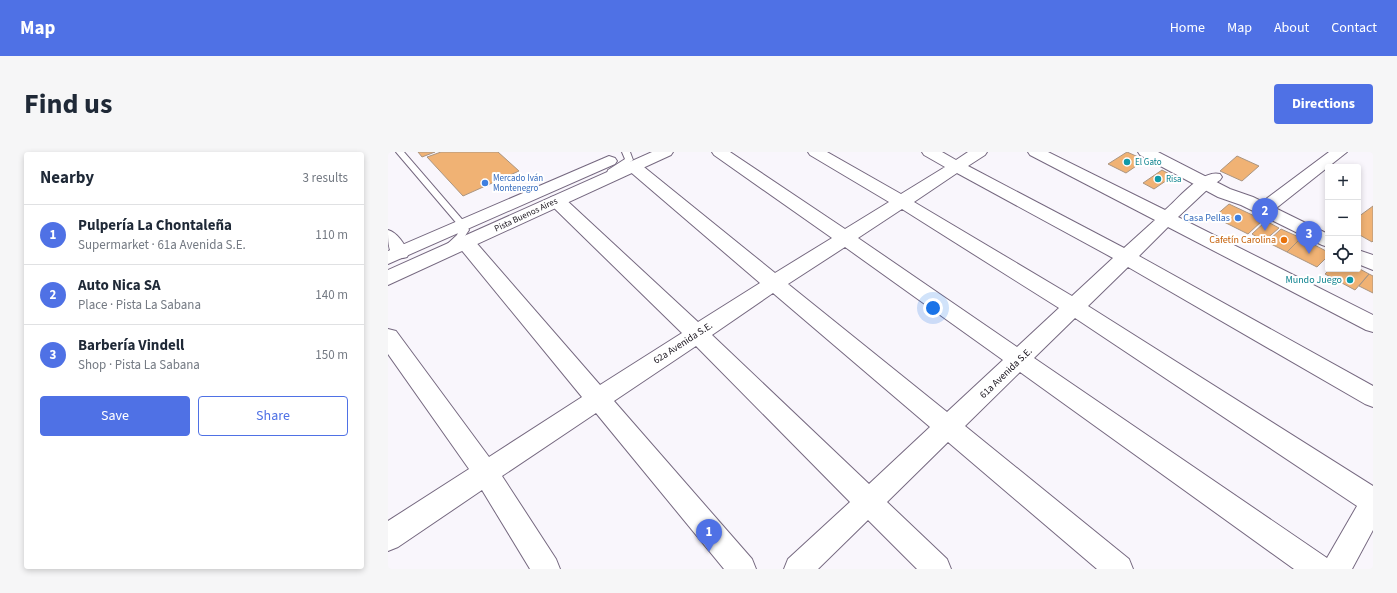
<!DOCTYPE html>
<meta charset="utf-8">
<style>
body{margin:0;font-family:"Source Sans 3",sans-serif;background:#f6f6f7;color:#1f2937}
.controls{position:absolute;right:12px;top:12px;display:grid;overflow:hidden;border-radius:4px;box-shadow:0 2px 6px #0003}
.controls button{width:36px;height:36px;display:grid;place-items:center;padding:0;border:0;border-bottom:1px solid #e0e1e3;background:#fff;color:#1f2937;font:20px sans-serif}
.you{position:absolute;left:545px;top:156px;width:14px;height:14px;margin:-10px;border:3px solid #fff;border-radius:50%;background:#1a73e8;box-shadow:0 0 0 6px #1a73e833}
.badge{display:grid;place-items:center;width:26px;height:26px;border-radius:50%;background:#4f71e5;color:#fff;font-size:13px;font-weight:700}
.pin{position:absolute;translate:-50% -33px;filter:drop-shadow(0 1px 2px #0008)}
.pin::after{content:'';position:absolute;top:21px;width:14px;height:12px;background:inherit;clip-path:polygon(0 0,100% 0,50% 100%)}
.list{margin:0;padding:0;list-style:none}
h2{display:flex;justify-content:space-between;align-items:center;height:52px;margin:0;padding:0 16px;font-size:17px}
h2 small{font-size:13px;font-weight:400;color:#747a83}
.list li{display:grid;grid-template-columns:26px 1fr auto;gap:12px;align-items:center;box-sizing:border-box;height:60px;padding:0 16px;border-top:1px solid #e0e1e3}
.list b{display:block;font-size:15px;white-space:nowrap}
.list p{margin:0;font-size:13px;white-space:nowrap;color:#747a83}
.list em{font-size:13px;font-style:normal;color:#747a83}
.actions{display:flex;gap:8px;padding:12px 16px}
.actions a{flex:1;padding:9px 0;border:1px solid #4f71e5;border-radius:4px;text-align:center;font-size:14px;color:#4f71e5}
.actions .main{background:#4f71e5;color:#fff}
.icon{flex:none;width:22px;height:22px;fill:none;stroke:currentColor;stroke-width:2;stroke-linecap:round;stroke-linejoin:round}
.map{position:relative;flex:none;width:985px;height:417px;overflow:hidden;border-radius:4px}
header{display:flex;align-items:center;gap:24px;box-sizing:border-box;height:56px;padding:0 20px;background:#4f71e5;color:#fff}
header strong{font-size:19px}
nav{display:flex;gap:22px;margin-inline-start:auto;font-size:14px}
.intro{display:flex;align-items:center;justify-content:space-between;box-sizing:border-box;height:96px;padding:0 24px}
h1{margin:0;font-size:28px}
.button{padding:10px 18px;border-radius:4px;background:#4f71e5;color:#fff;font-size:14px;font-weight:700}
main{display:flex;gap:24px;padding:0 24px}
aside{flex:1;background:#fff;border-radius:4px;box-shadow:0 2px 6px #0003}
.map>svg:first-child{display:block}
.building{fill:#f0b274;stroke:#aa9581}
.lines{fill:none;stroke-linecap:round;stroke-linejoin:round}
.service-casing{stroke:#766980;stroke-width:2}
.minor-casing{stroke:#766980;stroke-width:2}
.secondary-casing{stroke:#766980;stroke-width:2}
.primary-casing{stroke:#766980;stroke-width:2}
.service{fill:#fff;fill-rule:evenodd}
.minor{fill:#fff;fill-rule:evenodd}
.secondary{fill:#fff;fill-rule:evenodd}
.primary{fill:#fff;fill-rule:evenodd}
.culture-dot{fill:#0f9aa8;stroke:#fff;stroke-width:1.5}
.shop-dot{fill:#3f7fe0;stroke:#fff;stroke-width:1.5}
.food-dot{fill:#e8710a;stroke:#fff;stroke-width:1.5}
.labels{text-anchor:middle;dominant-baseline:central;stroke-width:4;stroke-linejoin:round;paint-order:stroke}
.far-culture-label{font-size:9px;fill:#0d838f;stroke:#fff;text-anchor:start}
.far-shop-label{font-size:9px;fill:#366cbe;stroke:#fff;text-anchor:start}
.far-street-label{font-size:9px;fill:#18131c;stroke:#fff}
.shop-label{font-size:10px;fill:#366cbe;stroke:#fff;text-anchor:end}
.food-label{font-size:10px;fill:#c56008;stroke:#fff;text-anchor:end}
.culture-label{font-size:10px;fill:#0d838f;stroke:#fff;text-anchor:end}
.street-label{font-size:10px;fill:#18131c;stroke:#fff}
</style>
<header>
<strong>Map</strong>
<nav><a>Home</a><a>Map</a><a>About</a><a>Contact</a></nav>
</header>
<div class="intro"><h1>Find us</h1><a class="button">Directions</a></div>
<main>
<aside>
<h2>Nearby<small>3 results</small></h2>
<ul class="list">
<li><span class="badge">1</span><div><b>Pulpería La Chontaleña</b><p>Supermarket · 61a Avenida S.E.</p></div><em>110 m</em></li>
<li><span class="badge">2</span><div><b>Auto Nica SA</b><p>Place · Pista La Sabana</p></div><em>140 m</em></li>
<li><span class="badge">3</span><div><b>Barbería Vindell</b><p>Shop · Pista La Sabana</p></div><em>150 m</em></li>
</ul>
<div class="actions"><a class="main">Save</a><a>Share</a></div>
</aside>
<div class="map">
<svg width="985" height="417" viewBox="0 0 985 417">
<rect width="100%" height="100%" fill="#f9f6fc"/>
<path class="building" d="M30 0H47L34 5Z
M53 0H110L131 19 75 44 39 5Z
M739 0 757 8 738 21 720 12Z
M849 4 871 14 854 29 832 19Z
M774 18 785 24 766 37 755 31Z
M841 52 875 68 860 82 826 65Z
M985 54V89L984 90 970 82V65Z
M878 69 891 76 876 89 864 82Z
M893 77 913 86 899 100 879 90Z
M913 86 940 100V104L929 115 899 100Z
M970 116 981 122 967 138 937 122 942 117Z
M981 122 985 124V141L971 134Z"/>
<g class="lines">
<g class="service-casing">
<path id="service" d="M8 0H16L79 73 81 78C76 86 68 97 59 100L54 97 69 83 71 78V74Z
M234 0H242L245 8 227 21 225 26H219L218 24 220 18 237 7Z"/>
</g>
<g class="minor-casing">
<path id="minor" d="M324 0H342L457 77 501 50 422 3 420 0H439L513 42 557 15 536 3 534 0H554L568 8 580 0H599L597 3 580 14 736 96 767 68 642 3 640 0H660L777 58C790 47 814 17 832 22L834 25 832 28 822 35 790 65 985 163V180L978 178 780 75 751 104 985 234V255L977 252 740 115 700 154 985 334V378L964 417H906L632 220 577 274 741 407 745 417H709L560 290 499 350 559 407 563 417H529L480 368 430 417H396L400 407 462 350 308 194 226 249 364 407 368 417H336L208 261 114 324 168 407 172 417H142L94 338 10 395 0 399V369L81 317 0 202V177L8 179 101 305 194 245 71 95 69 91 71 87 78 85 85 87 212 233 294 181 163 53 160 49 163 45 169 44 175 45 310 170 372 131 239 17 237 14 239 11 245 9 251 11 387 121 444 86 326 3ZM569 21 725 106 684 144 526 50ZM514 57 671 156 629 195 470 86ZM457 95 615 208 559 260 400 132ZM385 141 542 275 481 332 324 183ZM687 166 969 354 939 406 646 206Z
M941 0H959L882 61 876 62 870 61 867 57 870 53Z
M0 78C10 81 16 92 21 101L19 105C0 111 0 92 0 78Z"/>
</g>
<g class="secondary-casing">
<path id="secondary" d="M264 0H285L283 3 0 133V118Z
M221 4 227 6 229 9 227 12 0 112V99Z"/>
</g>
<g class="primary-casing">
<path id="primary" d="M750 0H770L842 37 865 45 940 82V95L934 93 853 53 830 45 752 3Z
M970 98 985 103V118L970 112Z"/>
</g>
<use href="#service" class="service"/>
<use href="#minor" class="minor"/>
<use href="#secondary" class="secondary"/>
<use href="#primary" class="primary"/>
</g>
<g class="culture-dot">
<circle cx="739" cy="10" r="4"/>
<circle cx="770" cy="27" r="4"/>
<circle cx="962" cy="128" r="4"/>
</g>
<g class="shop-dot">
<circle cx="97" cy="31" r="4"/>
<circle cx="850" cy="66" r="4"/>
</g>
<circle class="food-dot" cx="896" cy="88" r="4"/>
<g class="labels">
<g class="far-culture-label">
<text x="747" y="10">El Gato</text>
<text x="778" y="27">Risa</text>
</g>
<g class="far-shop-label">
<text x="105" y="26">Mercado Iván<tspan x="105" dy="10">Montenegro</tspan></text>
</g>
<g class="far-street-label">
<text transform="translate(138 63) rotate(-25)">Pista Buenos Aires</text>
</g>
<g class="shop-label">
<text x="842" y="66">Casa Pellas</text>
</g>
<g class="food-label">
<text x="888" y="88">Cafetín Carolina</text>
</g>
<g class="culture-label">
<text x="954" y="128">Mundo Juego</text>
</g>
<g class="street-label">
<text transform="translate(295 191) rotate(-33)">62a Avenida S.E.</text>
<text transform="translate(618 221) rotate(-44)">61a Avenida S.E.</text>
</g>
</g>
</svg>
<div class="controls">
<button>+</button>
<button>−</button>
<button><svg class="icon" aria-label="locate" viewBox="0 0 24 24"><circle cx="12" cy="12" r="6"/><path d="M12 2v4M12 18v4M2 12h4M18 12h4"/></svg></button>
</div>
<div class="you"></div>
<div class="pin badge" style="left:321px;top:400px">1</div>
<div class="pin badge" style="left:877px;top:79px">2</div>
<div class="pin badge" style="left:921px;top:102px">3</div>
</div>
</main>
